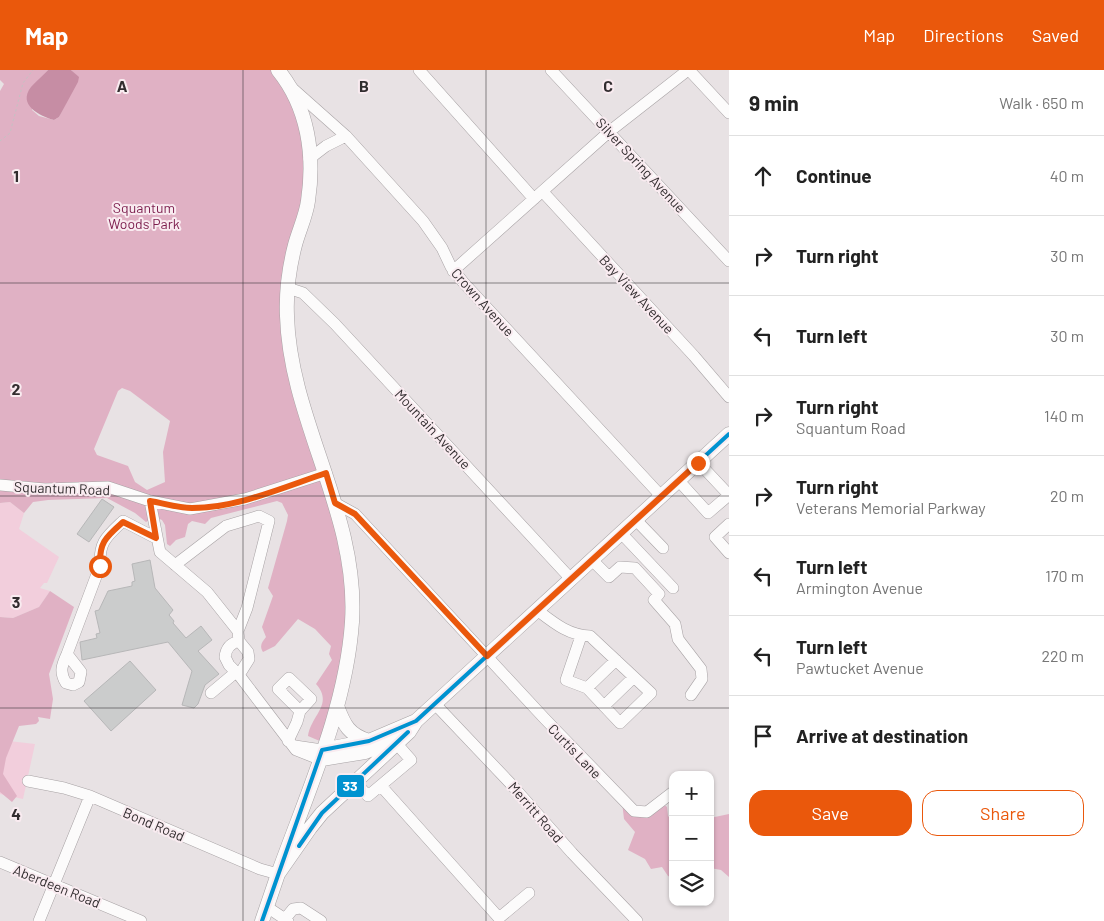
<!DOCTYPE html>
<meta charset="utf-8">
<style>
body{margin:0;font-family:Barlow,sans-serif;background:#f2f2f2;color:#222}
.controls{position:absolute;right:15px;bottom:15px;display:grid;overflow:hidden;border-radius:10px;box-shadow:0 1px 4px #0004}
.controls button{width:45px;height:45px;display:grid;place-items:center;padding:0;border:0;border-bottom:1px solid #e0e0e0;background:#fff;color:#222;font:25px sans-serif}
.stop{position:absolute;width:15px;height:15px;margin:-11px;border:4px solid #ea580c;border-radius:50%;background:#fff}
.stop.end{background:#ea580c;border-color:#fff;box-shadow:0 1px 5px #0008}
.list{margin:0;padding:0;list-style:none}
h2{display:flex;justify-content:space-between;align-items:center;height:65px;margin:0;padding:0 20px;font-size:21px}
h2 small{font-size:16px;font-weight:400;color:#767676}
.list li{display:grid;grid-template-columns:32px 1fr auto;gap:15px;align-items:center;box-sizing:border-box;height:80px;padding:0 20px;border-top:1px solid #e0e0e0}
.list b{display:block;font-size:19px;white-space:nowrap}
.list p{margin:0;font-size:16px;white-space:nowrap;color:#767676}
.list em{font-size:16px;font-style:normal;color:#767676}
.actions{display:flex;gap:10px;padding:15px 20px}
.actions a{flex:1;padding:11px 0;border:1px solid #ea580c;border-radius:15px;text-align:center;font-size:18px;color:#ea580c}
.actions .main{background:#ea580c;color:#fff}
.icon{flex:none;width:28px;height:28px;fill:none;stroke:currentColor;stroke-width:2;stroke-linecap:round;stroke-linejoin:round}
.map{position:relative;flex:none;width:729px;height:851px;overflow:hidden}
header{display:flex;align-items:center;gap:30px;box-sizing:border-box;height:70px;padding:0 25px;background:#ea580c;color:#fff}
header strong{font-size:24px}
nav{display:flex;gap:28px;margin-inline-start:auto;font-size:18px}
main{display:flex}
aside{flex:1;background:#fff}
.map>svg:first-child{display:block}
.green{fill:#f2cedc}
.forest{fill:#e0b1c4;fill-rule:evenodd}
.water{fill:#c68da4}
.building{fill:#cbcccc;stroke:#b7b7b8}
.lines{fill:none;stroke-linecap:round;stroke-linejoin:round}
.minor-casing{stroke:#a7a2a4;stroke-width:12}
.major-casing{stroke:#a7a2a4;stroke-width:15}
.path{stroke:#c4c2c3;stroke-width:1;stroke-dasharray:2.5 2.5;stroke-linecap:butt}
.minor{stroke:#fcfbfb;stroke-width:11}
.major{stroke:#fcfbfb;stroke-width:14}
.bus-1-casing{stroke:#f9ebf0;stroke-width:8}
.bus-1{stroke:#0092d0;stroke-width:4}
.route{stroke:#ea580c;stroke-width:6}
.grid{fill:none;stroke:#322d2f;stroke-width:1;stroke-opacity:0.55}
.labels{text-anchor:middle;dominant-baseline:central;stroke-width:4;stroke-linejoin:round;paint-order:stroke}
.street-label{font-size:14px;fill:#322d2f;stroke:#f9ebf0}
.park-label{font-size:14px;fill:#7c1d4d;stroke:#f9ebf0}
.grid-label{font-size:16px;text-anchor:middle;font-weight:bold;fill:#322d2f;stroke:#f9ebf0;stroke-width:4;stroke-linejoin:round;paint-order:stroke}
.line-badge{stroke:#f9ebf0;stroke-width:2}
.badge-label{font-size:14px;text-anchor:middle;font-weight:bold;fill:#fff}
</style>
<header>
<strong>Map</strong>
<nav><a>Map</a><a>Directions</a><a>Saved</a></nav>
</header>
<main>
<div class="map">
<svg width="729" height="851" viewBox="0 0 729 851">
<rect width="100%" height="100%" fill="#e8e2e4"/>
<path class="green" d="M10 432 24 443 19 459 59 487 47 513H44L40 518 50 521 39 537 13 548 0 547V433Z
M0 670 35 674 23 729 0 724Z"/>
<path class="forest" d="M0 0H48L43 6 32 40 39 46 54 50 59 47 78 7 71 0H281L309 63 287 249 324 397 352 549 322 672 308 666C311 645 334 634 316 614L332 590 329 584 331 576 315 559 298 549 275 576 263 582C259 576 262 572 266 567L262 557 273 526 268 518 287 451 288 445 282 433 277 431 211 448 205 454 192 451 188 454 185 467 176 470 170 476 167 474 165 455 162 450 155 447 146 452 135 443 107 428 48 430 33 432 24 443 10 432 0 433V21L4 14 0 10ZM122 318 130 321 170 351 163 382 165 412 147 420 135 412 128 396 97 385 94 379 118 321Z
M50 521 74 537 49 604 53 629 50 649 38 647 39 651 36 654 19 656 6 688 3 704 17 726 12 732 0 722V547L13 548 39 537Z
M622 732 637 743 662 733 667 737 668 746 673 751V808L668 806 662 797 651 799 645 789 628 780 635 762 624 749Z
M729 744V807L721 800 710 798V748Z"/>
<path class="water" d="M48 0H71L79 7 78 12 59 47 54 50C40 46 17 35 31 17 36 11 43 6 48 0Z"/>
<path class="building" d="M102 429 114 437 89 472 77 464Z
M150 490 155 518 173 540 169 545 174 551 173 553 186 568 201 556 212 570 198 581 219 604 205 615 198 634 194 638 182 635 192 601 168 572 82 590 80 572 97 568 96 564 100 563 95 541 99 540 108 521 132 516V512L135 511 132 494Z
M130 591 156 620 111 661 84 631Z"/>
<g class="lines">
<g class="minor-casing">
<path id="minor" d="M419 0 534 129
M551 0 729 191
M689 0 729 43
M292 18 346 66 423 151 442 178 451 197 463 212 662 427
M309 89 326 76 346 66
M543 122 694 286 729 327
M453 201 610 61 688 0
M288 218 303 223 335 254 571 509
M679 411 708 443 729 425 699 393
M0 415 45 419 108 417 150 431 190 439 245 429 326 403
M150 431 160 482 207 522 238 561 239 571 248 582 249 589 239 605
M335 433 355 444 545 649 634 741 647 742 673 722
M636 450 663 478
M729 454 715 467 729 483
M621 463 673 518
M592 490 609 507 620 497 635 498 659 524 654 530 675 554 678 569 701 599 702 609 691 625
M175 495 226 456 259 446 269 451 247 538 238 561
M537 540C554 553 568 565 590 566L651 623 620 653 587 618 566 610 581 566
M239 571C231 573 226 578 225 587L229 595 239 605 296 680 319 689
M67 584C62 595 59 602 66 613L73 615 79 612 81 602 67 584 100 496C99 472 106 467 123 451L156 468
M587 618 616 590
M211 623 236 602
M435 634 510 713 572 783 637 851
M604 636 634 607
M288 671 297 652 300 641 278 619 289 608 311 629 300 641
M295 676 322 680
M28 711 64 718 90 726 260 799 278 804
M355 712 368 726 411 690 396 673
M381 716 499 848 529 823
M0 792 141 851
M267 837 288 851
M285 849 293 839 301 838 321 851
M39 851 90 726"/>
</g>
<g class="major-casing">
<path id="major" d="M337 636C344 655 349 665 369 671
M322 680 369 671 416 651
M322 689 365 682 393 670
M278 804C307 723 346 639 352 552 359 444 290 351 287 246 286 222 289 198 295 175 299 160 306 146 308 131 315 85 308 37 278 0
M262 851 278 804 310 758 322 743 409 662 416 651 729 364"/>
</g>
<path class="path" d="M0 71 10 63 23 13 33 0"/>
<use href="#minor" class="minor"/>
<use href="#major" class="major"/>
<g class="bus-1-casing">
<path id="bus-1" d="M299 776 322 743 408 662
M262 851 322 680 369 671 416 651 729 364"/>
</g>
<use href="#bus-1" class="bus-1"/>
</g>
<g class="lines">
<path class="route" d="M100 496C99 472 106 467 123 452L156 468 150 431C163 433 178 438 192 438 237 438 284 417 326 403L335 433 355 444 487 586 698 393"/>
</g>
<path class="grid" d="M243 0V851M486 0V851M0 213H729M0 426H729M0 638H729"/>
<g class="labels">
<g class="street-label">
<text transform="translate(641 95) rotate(47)">Silver Spring Avenue</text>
<text transform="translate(637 224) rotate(47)">Bay View Avenue</text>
<text transform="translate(483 232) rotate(48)">Crown Avenue</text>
<text transform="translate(433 359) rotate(47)">Mountain Avenue</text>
<text transform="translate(62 418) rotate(2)">Squantum Road</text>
<text transform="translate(575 681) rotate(46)">Curtis Lane</text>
<text transform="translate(536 742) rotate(49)">Merritt Road</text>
<text transform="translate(154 754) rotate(23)">Bond Road</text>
<text transform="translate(57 816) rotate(22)">Aberdeen Road</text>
</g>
<g class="park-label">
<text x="144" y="137">Squantum<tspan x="144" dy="16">Woods Park</tspan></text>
</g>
</g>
<g class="grid-label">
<text x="122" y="22">A</text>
<text x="364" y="22">B</text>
<text x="608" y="22">C</text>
<text x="16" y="112">1</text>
<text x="16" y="325">2</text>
<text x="16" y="538">3</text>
<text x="16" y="750">4</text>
</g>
<rect class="line-badge" x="336" y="704" width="29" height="24" rx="5" fill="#0092d0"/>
<g class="badge-label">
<text x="350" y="721">33</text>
</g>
</svg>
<div class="controls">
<button>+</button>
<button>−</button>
<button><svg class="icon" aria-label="layers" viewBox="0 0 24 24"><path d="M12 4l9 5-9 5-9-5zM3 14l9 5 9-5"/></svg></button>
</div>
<div class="stop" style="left:100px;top:496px"></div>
<div class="stop end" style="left:698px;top:393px"></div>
</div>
<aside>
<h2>9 min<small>Walk · 650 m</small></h2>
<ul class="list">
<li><svg class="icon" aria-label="ahead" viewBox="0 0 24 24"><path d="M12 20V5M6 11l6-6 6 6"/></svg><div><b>Continue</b></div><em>40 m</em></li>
<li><svg class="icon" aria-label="right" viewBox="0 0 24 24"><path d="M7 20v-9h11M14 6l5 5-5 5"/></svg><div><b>Turn right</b></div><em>30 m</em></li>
<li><svg class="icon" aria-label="left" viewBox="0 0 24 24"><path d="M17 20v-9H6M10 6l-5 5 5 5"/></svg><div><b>Turn left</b></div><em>30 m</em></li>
<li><svg class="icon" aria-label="right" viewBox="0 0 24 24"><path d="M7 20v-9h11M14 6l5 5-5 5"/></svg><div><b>Turn right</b><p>Squantum Road</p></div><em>140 m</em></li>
<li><svg class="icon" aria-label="right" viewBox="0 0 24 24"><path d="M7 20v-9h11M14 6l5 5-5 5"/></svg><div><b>Turn right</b><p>Veterans Memorial Parkway</p></div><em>20 m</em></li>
<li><svg class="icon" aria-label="left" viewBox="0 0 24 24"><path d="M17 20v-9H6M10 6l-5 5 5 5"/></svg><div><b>Turn left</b><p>Armington Avenue</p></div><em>170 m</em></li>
<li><svg class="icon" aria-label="left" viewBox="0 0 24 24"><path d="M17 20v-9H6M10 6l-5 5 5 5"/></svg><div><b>Turn left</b><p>Pawtucket Avenue</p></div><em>220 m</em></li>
<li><svg class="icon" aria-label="arrive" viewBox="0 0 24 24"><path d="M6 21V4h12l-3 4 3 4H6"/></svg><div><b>Arrive at destination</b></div></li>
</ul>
<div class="actions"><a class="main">Save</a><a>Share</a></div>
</aside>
</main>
